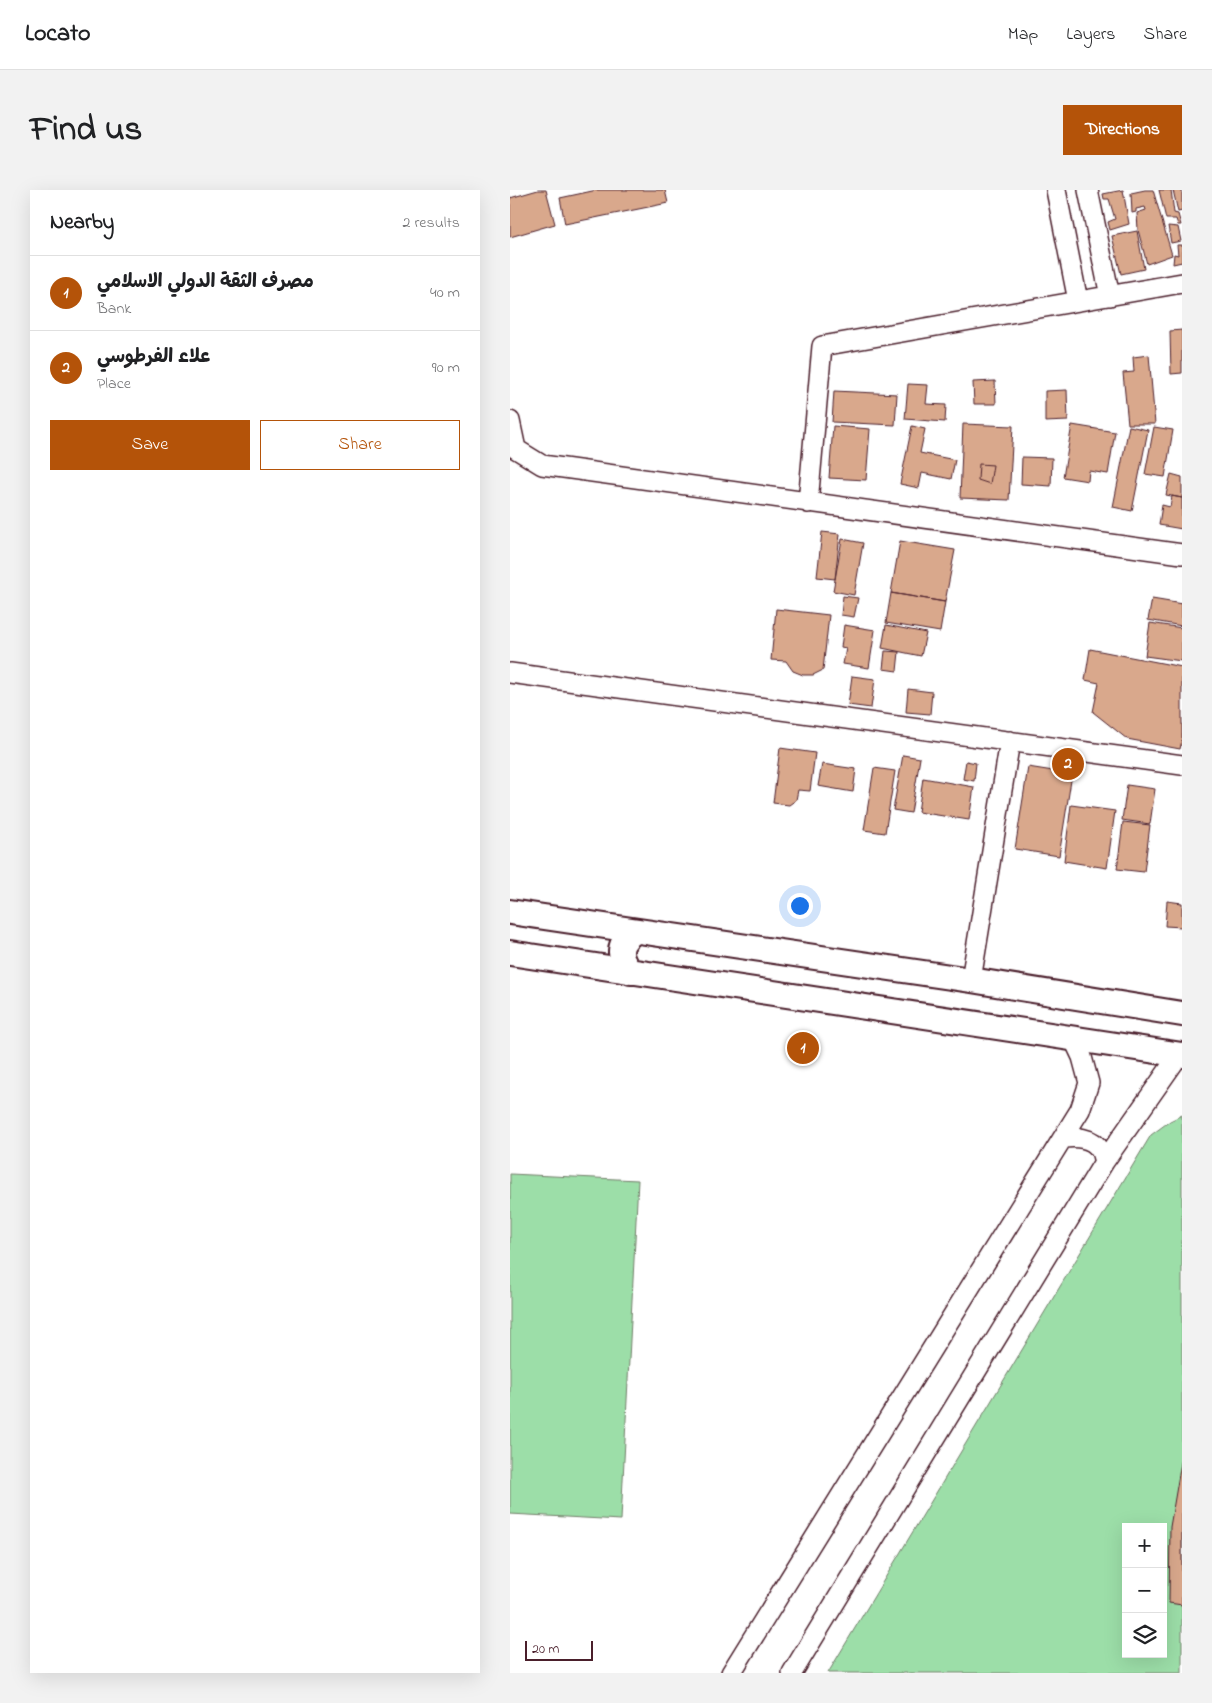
<!DOCTYPE html>
<meta charset="utf-8">
<style>
body{margin:0;font-family:"Indie Flower","Playpen Sans Arabic",sans-serif;background:#f2f2f2;color:#202124}
.controls{position:absolute;right:15px;bottom:15px;display:grid;overflow:hidden;border-radius:0px;box-shadow:0 5px 20px #0002}
.controls button{width:45px;height:45px;display:grid;place-items:center;padding:0;border:0;border-bottom:1px solid #e0e0e0;background:#fff;color:#202124;font:25px sans-serif}
.scale{position:absolute;left:15px;bottom:12px;width:68px;box-sizing:border-box;padding-left:5px;border:2px solid #4a1f2b;border-top:0;font-size:14px;line-height:18px;white-space:nowrap;color:#4a1f2b;-webkit-text-stroke:4px #fff;paint-order:stroke}
.you{position:absolute;left:289px;top:715px;width:18px;height:18px;margin:-12px;border:4px solid #fff;border-radius:50%;background:#1a73e8;box-shadow:0 0 0 8px #1a73e833}
.badge{display:grid;place-items:center;width:32px;height:32px;border-radius:50%;background:#b45309;color:#fff;font-size:16px;font-weight:700}
.pin{position:absolute;translate:-50% -50%;border:2px solid #fff;box-shadow:0 1px 5px #0006}
.list{margin:0;padding:0;list-style:none}
h2{display:flex;justify-content:space-between;align-items:center;height:65px;margin:0;padding:0 20px;font-size:21px}
h2 small{font-size:16px;font-weight:400;color:#757577}
.list li{display:grid;grid-template-columns:32px 1fr auto;gap:15px;align-items:center;box-sizing:border-box;height:75px;padding:0 20px;border-top:1px solid #e0e0e0}
.list b{display:block;font-size:19px;white-space:nowrap}
.list p{margin:0;font-size:16px;white-space:nowrap;color:#757577}
.list em{font-size:16px;font-style:normal;color:#757577}
.actions{display:flex;gap:10px;padding:15px 20px}
.actions a{flex:1;padding:11px 0;border:1px solid #b45309;border-radius:0px;text-align:center;font-size:18px;color:#b45309}
.actions .main{background:#b45309;color:#fff}
.icon{flex:none;width:28px;height:28px;fill:none;stroke:currentColor;stroke-width:2;stroke-linecap:round;stroke-linejoin:round}
.map{position:relative;flex:none;width:672px;height:1483px;overflow:hidden;border-radius:0px}
header{display:flex;align-items:center;gap:30px;box-sizing:border-box;height:70px;padding:0 25px;background:#fff;border-bottom:1px solid #e0e0e0}
header strong{font-size:24px}
nav{display:flex;gap:28px;margin-inline-start:auto;font-size:18px}
.intro{display:flex;align-items:center;justify-content:space-between;box-sizing:border-box;height:120px;padding:0 30px}
h1{margin:0;font-size:35px}
.button{padding:12px 22px;border-radius:0px;background:#b45309;color:#fff;font-size:18px;font-weight:700}
main{display:flex;gap:30px;padding:0 30px}
aside{flex:1;background:#fff;border-radius:0px;box-shadow:0 5px 20px #0002}
.map>svg:first-child{display:block}
.green{fill:#9cdea8;stroke:#737e6a;fill-rule:evenodd}
.building{fill:#d9a88c;stroke:#4a1f2b}
.lines{fill:none;stroke-linecap:round;stroke-linejoin:round}
.minor-casing{stroke:#4a1f2b;stroke-width:22}
.tertiary-casing{stroke:#4a1f2b;stroke-width:28}
.minor{stroke:#fff;stroke-width:19}
.tertiary{stroke:#fff;stroke-width:24}
</style>
<header>
<strong>Locato</strong>
<nav><a>Map</a><a>Layers</a><a>Share</a></nav>
</header>
<div class="intro"><h1>Find us</h1><a class="button">Directions</a></div>
<main>
<aside>
<h2>Nearby<small>2 results</small></h2>
<ul class="list">
<li><span class="badge">1</span><div><b>مصرف الثقة الدولي الاسلامي</b><p>Bank</p></div><em>40 m</em></li>
<li><span class="badge">2</span><div><b>علاء الفرطوسي</b><p>Place</p></div><em>90 m</em></li>
</ul>
<div class="actions"><a class="main">Save</a><a>Share</a></div>
</aside>
<div class="map">
<svg width="672" height="1483" viewBox="0 0 672 1483">
<rect width="100%" height="100%" fill="#fff"/>
<filter id="ink" filterUnits="userSpaceOnUse"><feTurbulence type="fractalNoise" baseFrequency=".02" numOctaves="2"/><feDisplacementMap in="SourceGraphic" scale="10" xChannelSelector="R" yChannelSelector="G"/><feConvolveMatrix kernelMatrix="1 2 1 2 8 2 1 2 1" color-interpolation-filters="sRGB"/></filter>
<g filter="url(#ink)">
<path class="green" d="M672 925V1483H318L641 945 660 931ZM616 1337H653V1464H616Z
M0 984 128 990 111 1330 0 1324Z"/>
<path class="building" d="M28 0H36L45 34 0 47V8Z
M87 0H155L158 13 55 34 50 8Z
M613 0 619 34 600 40 598 32 605 29 599 9H594L593 4Z
M635 0H643L662 65 637 74 628 40 627 23 636 20 635 17 626 19V22L622 23 621 3Z
M649 0H661L664 23 668 24 671 35H668L666 29H656Z
M663 0H672V21L668 22Z
M658 36 668 37 671 51 661 53Z
M627 41 634 79 611 84 602 46Z
M667 55H672V72L663 74 664 64 668 65Z
M672 140V183L661 184 660 141Z
M639 165 645 234H618L613 183 624 182 623 167Z
M485 191 486 214H464L463 192Z
M398 194 418 195 416 214 436 215 435 232 395 229Z
M557 200 558 231 535 232V201Z
M324 201 387 204 385 235 322 232Z
M453 234 503 236 499 310 450 308Z
M562 235 605 242 598 284 579 281 578 291 553 287Z
M323 236 360 239 356 290 319 288Z
M402 236 415 239 410 263 445 270 441 289 412 283 409 298 390 294Z
M619 236 638 240 622 321 603 317Z
M644 237 663 240 655 287 635 284Z
M512 267 542 268 541 296 511 294Z
M469 274 483 275 480 294 468 290Z
M661 284 672 287V308L656 305Z
M662 306 672 308V339L649 335 652 315 660 317Z
M312 342 330 344 325 389 307 387Z
M332 349 353 353 344 405 323 401Z
M390 351 445 360 435 412 381 403Z
M381 403 435 412 430 442 376 433Z
M333 406 348 408 344 427 331 425Z
M642 409 672 414V436L638 430Z
M266 419 319 425 313 480 303 485H293L283 481 276 471 261 470Z
M640 433 672 438V471L635 466Z
M334 435 365 440 359 478 333 474 336 458 331 457Z
M376 435 416 443 411 466 372 458Z
M580 459 672 477V550L670 559 617 549 583 522 589 493 575 490Z
M375 461 389 462 387 481 373 479Z
M342 486 365 489 361 518 338 515Z
M398 499 422 502 420 524 396 522Z
M270 558 305 563 300 601 288 600 286 610 279 615 263 613Z
M393 565 410 568 401 623 383 620Z
M456 571 466 573 464 591 453 589Z
M312 574 346 579 343 602 308 596Z
M518 577 562 584 549 666 505 659Z
M364 578 385 581 375 643 354 640Z
M413 588 464 597 459 630 408 622Z
M617 595 645 599 640 634 612 630Z
M561 615 605 621 597 678 554 671Z
M613 632 640 635 634 682 607 679Z
M657 711 672 713V737L655 736Z
M672 1267V1415L659 1413 660 1337Z"/>
<g class="lines">
<g class="minor-casing">
<path id="minor" d="M546 0 568 111
M578 0 600 106
M0 231 6 259 32 275 672 364
M298 313 312 156 672 93
M0 483 672 575
M461 790 500 551
M552 949C564 946 583 947 590 960 592 963 593 969 594 972
M221 1483 570 920 579 893 572 867 563 848
M282 1483 594 972 669 865"/>
</g>
<g class="tertiary-casing">
<path id="tertiary" d="M0 722 461 790 672 824
M0 763 672 865
M121 782C106 767 108 751 126 741"/>
</g>
<use href="#minor" class="minor"/>
<use href="#tertiary" class="tertiary"/>
</g>
</g>
</svg>
<div class="controls">
<button>+</button>
<button>−</button>
<button><svg class="icon" aria-label="layers" viewBox="0 0 24 24"><path d="M12 4l9 5-9 5-9-5zM3 14l9 5 9-5"/></svg></button>
</div>
<div class="scale">20 m</div>
<div class="you"></div>
<div class="pin badge" style="left:293px;top:858px">1</div>
<div class="pin badge" style="left:558px;top:574px">2</div>
</div>
</main>
